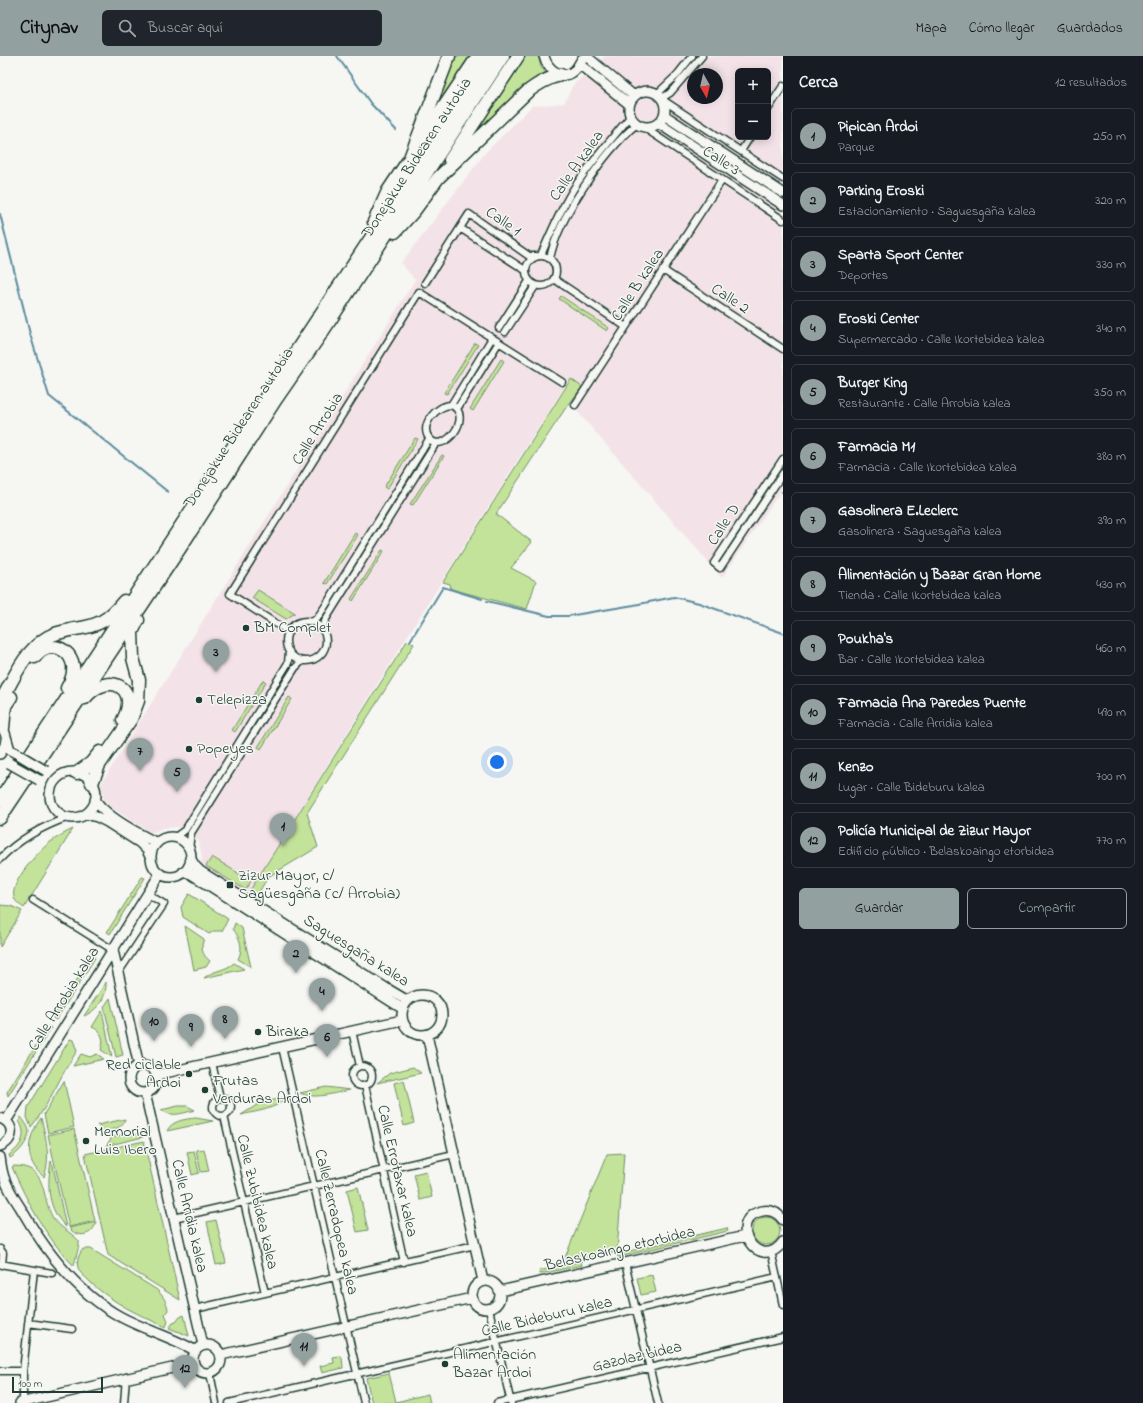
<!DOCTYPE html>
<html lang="es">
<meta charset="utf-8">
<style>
body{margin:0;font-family:"Indie Flower",sans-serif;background:#20242c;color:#f1f3f6}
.controls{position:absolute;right:12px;top:12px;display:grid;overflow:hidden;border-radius:6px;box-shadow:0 2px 10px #0003}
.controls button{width:36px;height:36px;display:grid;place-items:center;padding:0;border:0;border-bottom:1px solid #363941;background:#171b24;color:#f1f3f6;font:20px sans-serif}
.compass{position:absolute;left:687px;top:12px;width:36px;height:36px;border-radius:50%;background:#171b24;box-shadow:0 2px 10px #0003;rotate:172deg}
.scale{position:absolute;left:12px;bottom:10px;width:91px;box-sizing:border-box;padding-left:4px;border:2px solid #1f3d34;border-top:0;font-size:11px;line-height:14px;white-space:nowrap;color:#1f3d34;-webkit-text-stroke:3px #f6f6f2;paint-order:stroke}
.you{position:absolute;left:497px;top:706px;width:14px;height:14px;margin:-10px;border:3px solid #fff;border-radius:50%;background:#1a73e8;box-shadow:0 0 0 6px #1a73e833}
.badge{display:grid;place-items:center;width:26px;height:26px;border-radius:50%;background:#92a19f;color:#111;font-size:13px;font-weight:700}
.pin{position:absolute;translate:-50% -33px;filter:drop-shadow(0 1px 2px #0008)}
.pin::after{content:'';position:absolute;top:21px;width:14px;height:12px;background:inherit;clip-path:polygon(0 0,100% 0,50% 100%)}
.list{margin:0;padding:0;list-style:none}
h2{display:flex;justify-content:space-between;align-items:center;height:52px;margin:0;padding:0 16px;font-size:17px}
h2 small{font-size:13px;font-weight:400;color:#9ea1a6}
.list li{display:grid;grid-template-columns:26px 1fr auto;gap:12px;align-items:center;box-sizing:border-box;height:56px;margin:0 8px 8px;padding:0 8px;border:1px solid #363941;border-radius:6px}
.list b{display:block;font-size:15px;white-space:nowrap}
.list p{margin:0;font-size:13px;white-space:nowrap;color:#9ea1a6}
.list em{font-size:13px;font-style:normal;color:#9ea1a6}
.actions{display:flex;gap:8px;padding:12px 16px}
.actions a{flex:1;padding:9px 0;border:1px solid #92a19f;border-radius:6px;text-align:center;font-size:14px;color:#92a19f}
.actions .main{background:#92a19f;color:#111}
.icon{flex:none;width:22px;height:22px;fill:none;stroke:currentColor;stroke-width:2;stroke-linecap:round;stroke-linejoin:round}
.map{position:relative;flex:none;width:783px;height:1347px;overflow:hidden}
header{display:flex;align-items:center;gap:24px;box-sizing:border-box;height:56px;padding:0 20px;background:#92a19f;color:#111}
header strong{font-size:19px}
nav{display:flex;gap:22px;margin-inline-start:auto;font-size:14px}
.search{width:280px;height:36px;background:#20242c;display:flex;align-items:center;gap:10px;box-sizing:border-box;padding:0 14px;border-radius:6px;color:#9ea1a6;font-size:15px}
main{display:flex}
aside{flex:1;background:#171b24}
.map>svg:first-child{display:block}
.built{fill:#f3e3e8;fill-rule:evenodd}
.green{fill:#c3e29a;stroke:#719067}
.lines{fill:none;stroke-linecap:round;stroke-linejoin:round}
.stream{stroke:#5c8c9e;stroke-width:2}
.street-casing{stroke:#1f3d34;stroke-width:9}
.secondary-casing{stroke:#1f3d34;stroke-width:12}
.highway-casing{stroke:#1f3d34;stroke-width:15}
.street{stroke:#f6f6f2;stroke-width:6}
.secondary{stroke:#f6f6f2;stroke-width:9}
.highway{stroke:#f6f6f2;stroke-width:12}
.secondary-bridge-casing{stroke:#1f3d34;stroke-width:12;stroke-linecap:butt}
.secondary-bridge{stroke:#f6f6f2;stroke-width:9}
.poi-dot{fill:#1f3d34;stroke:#f6f6f2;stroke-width:1.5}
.labels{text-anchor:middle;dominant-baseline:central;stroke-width:3;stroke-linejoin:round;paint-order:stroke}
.street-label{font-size:16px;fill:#1f3d34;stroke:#f6f6f2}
.poi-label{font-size:16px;fill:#1f3d34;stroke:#f6f6f2;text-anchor:start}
</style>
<header>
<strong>Citynav</strong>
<div class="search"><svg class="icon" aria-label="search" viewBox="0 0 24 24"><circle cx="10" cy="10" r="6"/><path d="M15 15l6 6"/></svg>Buscar aquí</div>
<nav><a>Mapa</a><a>Cómo llegar</a><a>Guardados</a></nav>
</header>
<main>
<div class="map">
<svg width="783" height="1347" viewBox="0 0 783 1347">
<rect width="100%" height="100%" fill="#f6f6f2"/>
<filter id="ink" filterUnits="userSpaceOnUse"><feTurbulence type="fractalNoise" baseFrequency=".025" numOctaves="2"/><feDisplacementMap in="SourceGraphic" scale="8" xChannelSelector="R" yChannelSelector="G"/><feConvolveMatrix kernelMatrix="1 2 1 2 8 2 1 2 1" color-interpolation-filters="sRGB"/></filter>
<g filter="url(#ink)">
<path class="built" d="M605 0H783V432L722 522 570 347 581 331 570 323 526 391 380 624 246 841 200 811 202 802 199 785 180 772 176 771 163 772 151 777 112 752 106 746 103 741 101 728 415 224 401 207 486 96 532 50 564 47 573 29ZM738 15H768V81H738ZM693 18H717V42H693Z"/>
<path class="green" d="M451 0H470L425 72Z
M525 0H538L541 11 546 17 538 21 460 94Z
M561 240 609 272 607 275 559 243Z
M475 287 478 289 447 338 444 337Z
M501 303 504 305 473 355 470 353Z
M571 323 582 331 570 347 565 353 496 458 532 486 511 512 536 525 527 553 451 533 450 528 443 526Z
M415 382 418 383 387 433 384 431Z
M442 399 444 400 413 449 410 448Z
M355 477 358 479 327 528 324 527Z
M382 494 384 495 353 545 351 543Z
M258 534 295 557 286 563 252 542Z
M407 585 414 588 307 757 318 791 268 821 256 841 249 836Z
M263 624 266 626 235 676 232 674Z
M289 641 292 643 261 693 258 691Z
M73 773 24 852C20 849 15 846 14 841 10 826 38 796 49 787 56 782 64 777 73 773Z
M212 801 251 825 246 834 206 810Z
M142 821 145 822 110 878 107 876Z
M189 838 228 863 222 875H214L209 878 183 861 181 851Z
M0 849 11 850 22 855 0 891Z
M235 867 242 872 251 911 238 903C244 892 240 882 233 873Z
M185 870 204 883C200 891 202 899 210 905L206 911 194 914Z
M92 900 95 902 56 964 53 962Z
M234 907 244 913 204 922C213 914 225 915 234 907Z
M106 926C107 941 98 954 84 960Z
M110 942 123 999 116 1001 104 951Z
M102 955 112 1001 101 994C105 984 102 975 92 971Z
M48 970 51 972 8 1040 7 1036Z
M70 983 73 984 77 995C60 1019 50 1048 31 1071L27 1061 28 1051Z
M81 998 90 1001 97 998 104 1003 73 1010Z
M413 1011 421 1017 377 1027 390 1017Z
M404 1024 414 1067 404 1070 394 1027Z
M64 1025 74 1071 48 1077 44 1058Z
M326 1031 350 1034C334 1037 315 1044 300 1037Z
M287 1041C276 1054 256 1055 241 1059L260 1047Z
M178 1050H187L195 1054C182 1057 173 1062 161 1054Z
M21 1061C24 1065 29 1071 29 1076 28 1086 19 1097 10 1102L9 1099C21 1091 28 1079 19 1065Z
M41 1062C46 1082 51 1101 44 1121 23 1104 27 1082 41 1062Z
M196 1062 213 1065 167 1075C171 1065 185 1063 196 1062Z
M125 1063C122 1073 114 1073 104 1075L97 1069Z
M74 1073 95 1165 69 1171 48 1079Z
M126 1078H135L143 1081 106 1090 112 1081Z
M144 1085 180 1244 108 1199 85 1098Z
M204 1093 209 1115 201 1116 196 1094Z
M194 1095 199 1117 192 1119 187 1096Z
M624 1097 617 1196 562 1209 607 1098Z
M51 1105 53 1110 66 1171C47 1152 47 1130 51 1105Z
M14 1110C49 1110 40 1140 53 1162 60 1172 71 1176 79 1185 80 1189 75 1203 74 1210 47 1183 27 1146 12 1111Z
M426 1115 432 1141 420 1144 414 1118Z
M358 1131 368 1174 357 1176 347 1134Z
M752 1175a14 14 0 1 1 28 0a14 14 0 1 1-28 0Z
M216 1164 226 1207 216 1209 207 1166Z
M96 1166C93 1180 78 1183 69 1172Z
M727 1172 728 1175 618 1201 617 1198Z
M83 1193H91L157 1234C163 1240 167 1246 168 1254L165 1258 168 1265 166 1271C139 1259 113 1247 91 1227 88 1223 83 1220 80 1216 75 1209 78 1199 83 1193Z
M581 1205 582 1209 540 1218 539 1215Z
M652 1219 656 1236 641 1239 637 1222Z
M184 1259 189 1280 169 1272 173 1267 176 1266 180 1261Z
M340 1300 342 1301 343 1312 322 1317 320 1310 334 1307 333 1301Z
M389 1317 396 1346 428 1338 430 1347H372L366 1322Z"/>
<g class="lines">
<path class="stream" d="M337 0 371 48 396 74
M0 158 30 278 49 340 168 436
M782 436H783
M487 545 549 560H568L634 549 674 541 699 547 783 577
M410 585 443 531 482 543"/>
<g class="street-casing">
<path id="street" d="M657 38 677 19 692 0
M662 42 670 37 702 0
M663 44 783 123
M768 53 783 30
M643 71 783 164
M741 95 750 81
M460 172 525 214
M541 199C552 174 563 148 578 126 594 103 612 82 630 61
M526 215a15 15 0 1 1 30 0a15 15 0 1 1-30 0Z
M550 203C557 163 605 94 637 68
M663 214 783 293
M554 223 626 271
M425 227 469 158 529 200H536
M499 272 529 225
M505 276 536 229
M451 349C475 359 443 401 429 382 419 369 437 349 451 349Z
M451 349 492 282
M575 349 722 124
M457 353 499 286
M783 403 714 507 720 512 783 417
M286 585a20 20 0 1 1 40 0a20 20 0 1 1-40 0Z
M312 566 317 562 324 552 429 383
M322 573 326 563 436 387
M289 576 230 538 419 236 562 326
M174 782 185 774 288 607 289 595
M189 793 191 777 295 612 302 605
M0 803C19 783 43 770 69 761
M33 844 113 894
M118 917 164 848 148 838
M352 975 360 1010
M282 991 364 1347
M212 1007 220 1042
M352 1020a10 10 0 1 1 20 0a10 10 0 1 1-20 0Z
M365 1029 404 1206
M213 1051a9 9 0 1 1 18 0a9 9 0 1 1-18 0Z
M224 1060 265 1237
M174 1162 454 1098
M0 1193 3 1197 2 1209
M771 1195 783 1249
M625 1207 658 1347
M0 1208 52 1217
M195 1253 475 1189
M489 1253 511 1347
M28 1267 72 1273
M0 1315H23
M210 1317 216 1347
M23 1347V1315L34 1214
M124 1347 126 1321
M229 1347 777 1221
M497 1347 783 1281"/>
</g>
<g class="secondary-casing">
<path id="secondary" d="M544 0C547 13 563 26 575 14 578 11 580 6 582 3
M586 0 634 40
M579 8 629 48
M629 53a18 18 0 1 1 36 0a18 18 0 1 1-36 0Z
M664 59 783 137
M658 67 783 149
M0 669 5 677 10 694 16 697
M0 698 5 689 6 683
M50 739a23 23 0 1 1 46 0a23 23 0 1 1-46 0Z
M95 744C98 747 100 751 103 753 116 766 141 779 157 787
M86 758 97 761 107 766 140 787 147 794 151 803
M151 801a20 20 0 1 1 40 0a20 20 0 1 1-40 0Z
M190 802 195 810 200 815 386 932 408 945
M183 816 191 818 199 823 403 953
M113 894 139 1010
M402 959a20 20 0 1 1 40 0a20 20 0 1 1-40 0Z
M427 979 483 1225
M129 1023a14 14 0 1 1 28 0a14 14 0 1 1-28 0Z
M156 1019 402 964
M145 1037 203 1289
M6 1065 160 818
M0 1090C15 1085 15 1067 0 1062
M0 1101C1 1109 2 1117 5 1124 9 1134 14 1142 20 1151 44 1193 78 1238 121 1261 145 1274 172 1281 196 1295
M783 1164C778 1157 771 1153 762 1155 724 1163 759 1219 783 1186
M472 1239a14 14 0 1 1 28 0a14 14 0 1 1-28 0Z
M500 1235 745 1180
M193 1303a14 14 0 1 1 28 0a14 14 0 1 1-28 0Z
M221 1299 472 1242
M20 1347 194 1307"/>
</g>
<g class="highway-casing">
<path id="highway" d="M423 82 478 0
M450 104 518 0
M374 166 388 135 410 102 449 0
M395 176 414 155 438 122 527 36C538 28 547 22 561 19
M35 601C50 578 88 598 67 632
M85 642C107 615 141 630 123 664
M0 647C13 624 24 595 48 581 57 576 65 575 75 573 99 570 108 564 124 545
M3 672 5 650 11 641
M77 717 91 707 100 696
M92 727 99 709 131 663 138 645 139 624 133 602 132 576 138 564
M0 744 491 0
M0 762 180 492 276 343 323 275 503 0"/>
</g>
<use href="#street" class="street"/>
<use href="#secondary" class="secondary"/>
<use href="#highway" class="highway"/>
<g class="secondary-bridge-casing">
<path id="secondary-bridge" d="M16 697 46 715
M9 707 39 724"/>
</g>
<use href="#secondary-bridge" class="secondary-bridge"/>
</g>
</g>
<g class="poi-dot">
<circle cx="246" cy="572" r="4"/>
<circle cx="199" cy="644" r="4"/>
<circle cx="189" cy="693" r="4"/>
<rect x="226" y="825" width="8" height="8" rx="2"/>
<circle cx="258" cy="976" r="4"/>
<circle cx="189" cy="1018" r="4"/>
<circle cx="205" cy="1034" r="4"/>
<circle cx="86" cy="1085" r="4"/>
<circle cx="445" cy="1308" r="4"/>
</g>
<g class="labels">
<g class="street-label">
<text transform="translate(417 102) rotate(-57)">Donejakue Bidearen autobia</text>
<text transform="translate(721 105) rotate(33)">Calle 3</text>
<text transform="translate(577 110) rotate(-55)">Calle A kalea</text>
<text transform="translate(503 166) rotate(35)">Calle 1</text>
<text transform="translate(638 229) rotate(-57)">Calle B kalea</text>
<text transform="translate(730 243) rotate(33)">Calle 2</text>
<text transform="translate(239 372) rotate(-57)">Donejakue Bidearen autobia</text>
<text transform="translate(318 373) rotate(-58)">Calle Arrobia</text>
<text transform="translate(724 469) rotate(-57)">Calle D</text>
<text transform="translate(356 895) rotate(32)">Saguesgaña kalea</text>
<text transform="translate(64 943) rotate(-58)">Calle Arrobia kalea</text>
<text transform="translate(397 1115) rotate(77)">Calle Errotaxar kalea</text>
<text transform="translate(257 1146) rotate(77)">Calle Zubibidea kalea</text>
<text transform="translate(189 1160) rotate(77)">Calle Arridia kalea</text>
<text transform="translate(336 1166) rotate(77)">Calle Zerradopea kalea</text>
<text transform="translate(620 1193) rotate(-13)">Belaskoaingo etorbidea</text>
<text transform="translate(547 1261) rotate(-13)">Calle Bideburu kalea</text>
<text transform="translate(637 1301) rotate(-13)">Gazolaz bidea</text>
</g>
<g class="poi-label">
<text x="254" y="572">BM Complet</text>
<text x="207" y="644">Telepizza</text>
<text x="197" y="693">Popeyes</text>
<text x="238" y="820">Zizur Mayor, c/<tspan x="238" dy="18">Sagüesgaña (c/ Arrobia)</tspan></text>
<text x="266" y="976">Biraka</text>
<text x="181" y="1009" text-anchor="end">Red ciclable<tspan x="181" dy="18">Ardoi</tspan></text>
<text x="213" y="1025">Frutas<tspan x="213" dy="18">Verduras Ardoi</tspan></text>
<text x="94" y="1076">Memorial<tspan x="94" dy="18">Luis Ibero</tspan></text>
<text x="453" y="1299">Alimentación<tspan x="453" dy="18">Bazar Ardoi</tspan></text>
</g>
</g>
</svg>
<div class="controls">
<button>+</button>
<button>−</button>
</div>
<svg class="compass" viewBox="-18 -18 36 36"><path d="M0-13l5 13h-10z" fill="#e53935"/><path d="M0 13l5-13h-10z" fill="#9ea1a6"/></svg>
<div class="scale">100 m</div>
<div class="you"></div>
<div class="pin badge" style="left:283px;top:790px">1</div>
<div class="pin badge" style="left:296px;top:917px">2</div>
<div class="pin badge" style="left:216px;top:616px">3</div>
<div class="pin badge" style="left:322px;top:955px">4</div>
<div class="pin badge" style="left:177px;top:736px">5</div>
<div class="pin badge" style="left:327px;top:1001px">6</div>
<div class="pin badge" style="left:140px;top:715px">7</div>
<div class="pin badge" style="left:225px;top:983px">8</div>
<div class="pin badge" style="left:191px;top:991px">9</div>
<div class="pin badge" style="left:154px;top:985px">10</div>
<div class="pin badge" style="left:304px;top:1310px">11</div>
<div class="pin badge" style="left:185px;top:1332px">12</div>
</div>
<aside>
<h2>Cerca<small>12 resultados</small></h2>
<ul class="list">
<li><span class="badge">1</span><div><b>Pipican Ardoi</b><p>Parque</p></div><em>250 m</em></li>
<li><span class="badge">2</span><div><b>Parking Eroski</b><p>Estacionamiento · Saguesgaña kalea</p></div><em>320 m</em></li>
<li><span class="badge">3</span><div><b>Sparta Sport Center</b><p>Deportes</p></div><em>330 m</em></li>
<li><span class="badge">4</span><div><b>Eroski Center</b><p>Supermercado · Calle Ikortebidea kalea</p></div><em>340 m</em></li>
<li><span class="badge">5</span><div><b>Burger King</b><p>Restaurante · Calle Arrobia kalea</p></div><em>350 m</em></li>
<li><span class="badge">6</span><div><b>Farmacia M1</b><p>Farmacia · Calle Ikortebidea kalea</p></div><em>380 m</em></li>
<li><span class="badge">7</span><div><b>Gasolinera E.Leclerc</b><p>Gasolinera · Saguesgaña kalea</p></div><em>390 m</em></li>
<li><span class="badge">8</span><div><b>Alimentación y Bazar Gran Home</b><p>Tienda · Calle Ikortebidea kalea</p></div><em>430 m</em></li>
<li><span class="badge">9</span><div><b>Poukha's</b><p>Bar · Calle Ikortebidea kalea</p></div><em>460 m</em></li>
<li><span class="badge">10</span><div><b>Farmacia Ana Paredes Puente</b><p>Farmacia · Calle Arridia kalea</p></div><em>490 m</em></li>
<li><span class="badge">11</span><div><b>Kenzo</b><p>Lugar · Calle Bideburu kalea</p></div><em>700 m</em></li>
<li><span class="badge">12</span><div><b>Policía Municipal de Zizur Mayor</b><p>Edificio público · Belaskoaingo etorbidea</p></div><em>770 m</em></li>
</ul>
<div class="actions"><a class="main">Guardar</a><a>Compartir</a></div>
</aside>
</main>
